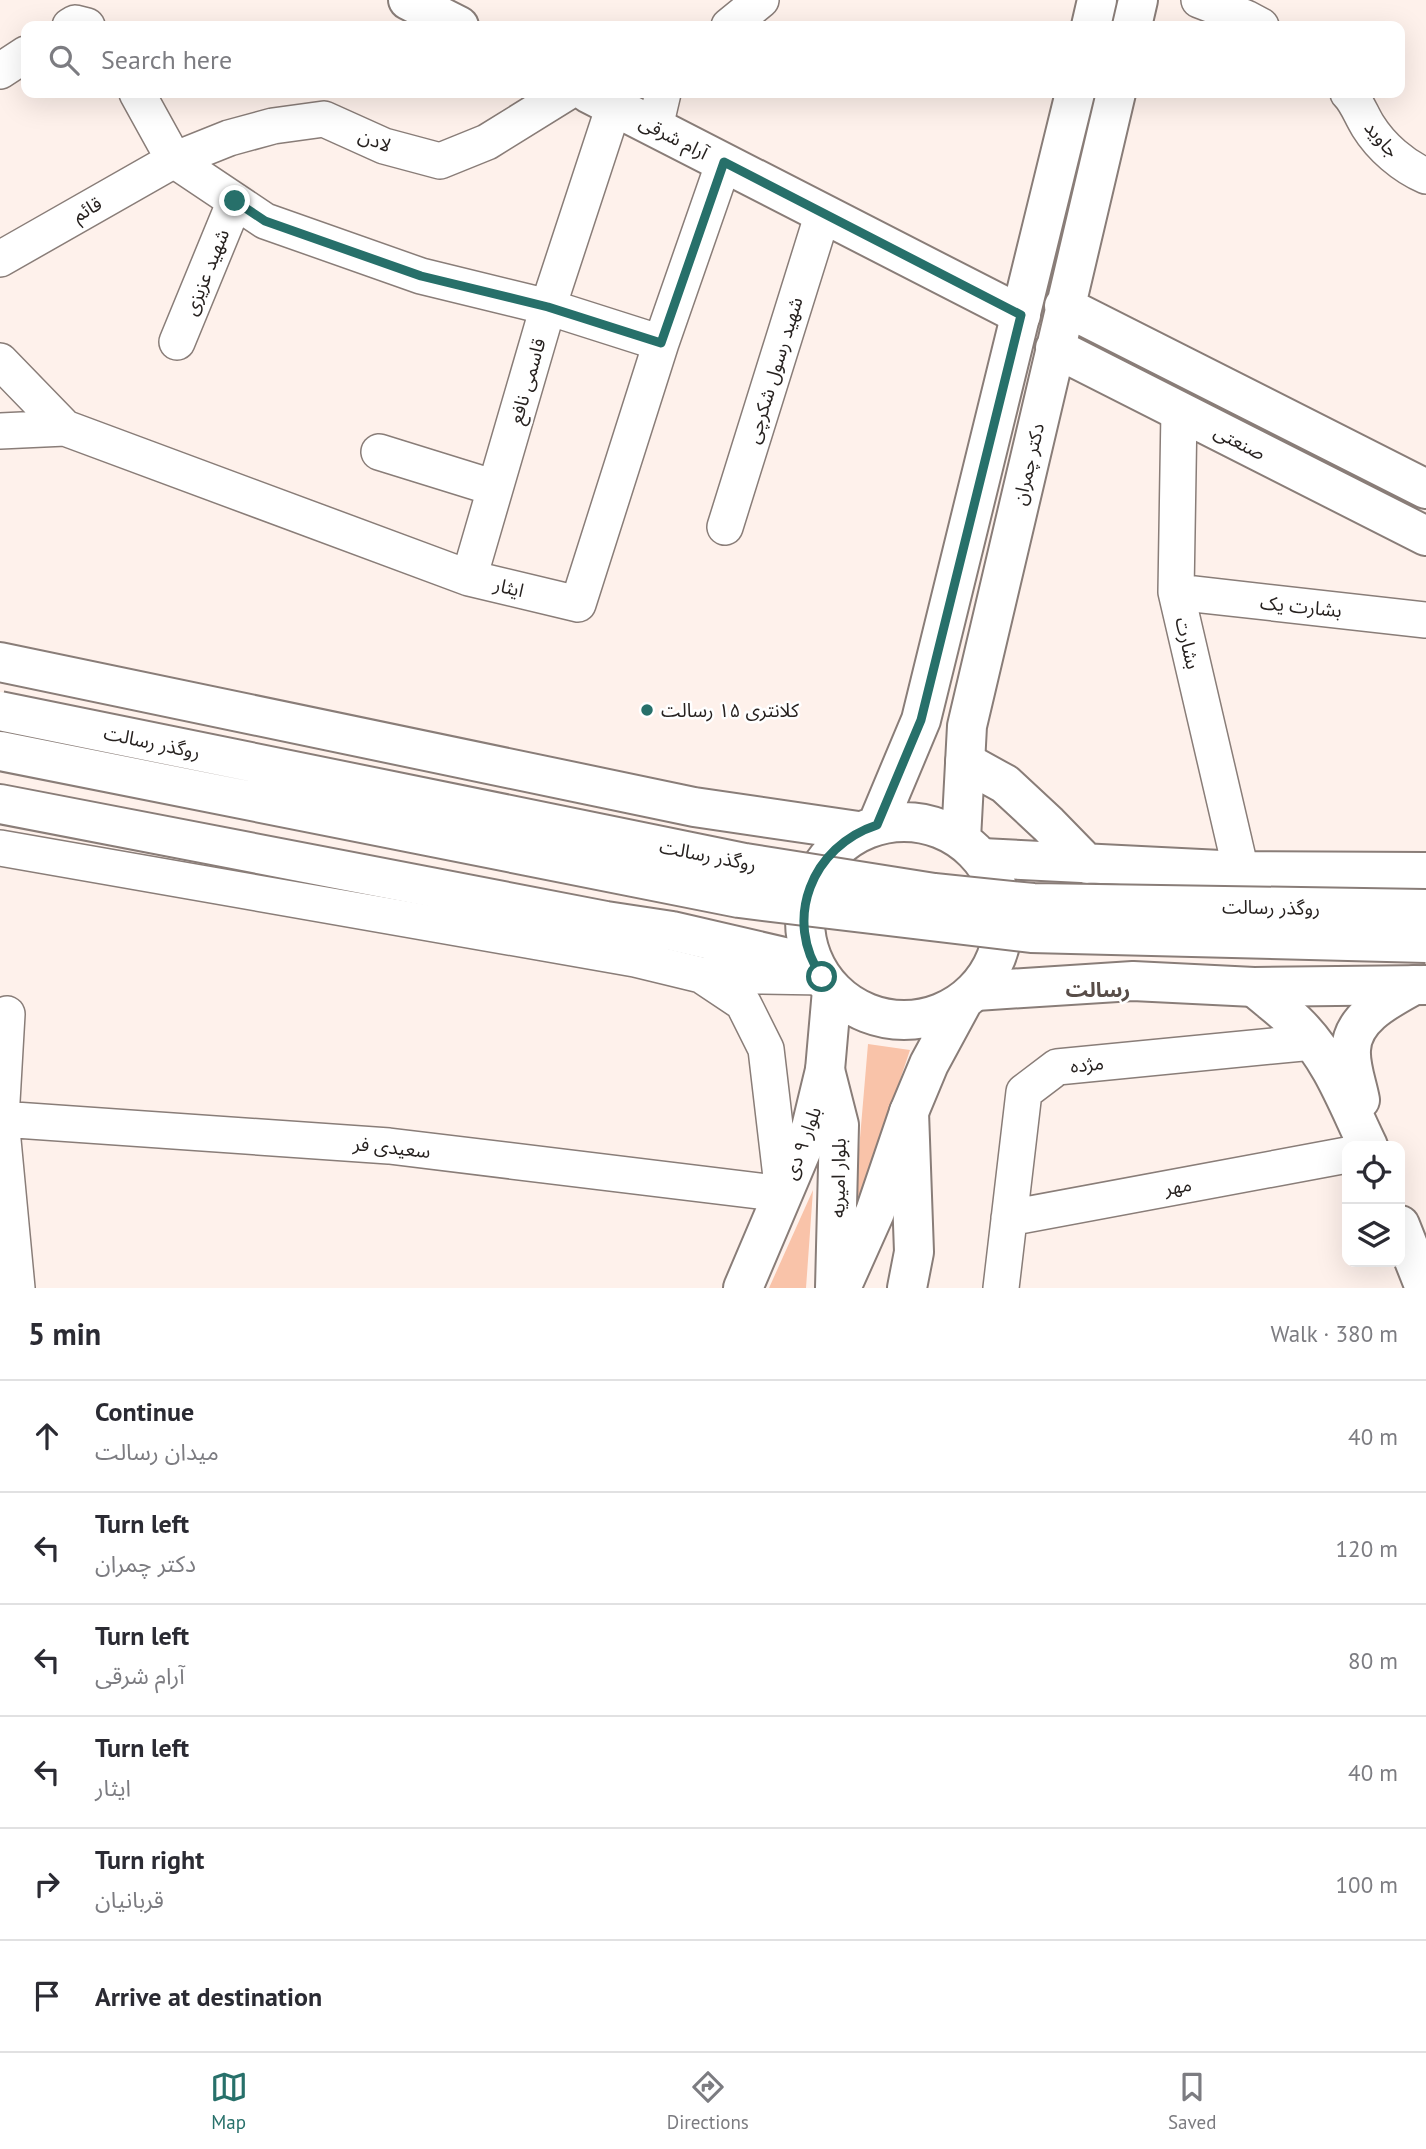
<!DOCTYPE html>
<meta charset="utf-8">
<style>
body{margin:0;font-family:"PT Sans","Noto Sans Arabic",sans-serif;background:#f7f7f7;color:#2b2b33}
.controls{position:absolute;right:21px;bottom:21px;display:grid;overflow:hidden;border-radius:14px;box-shadow:0 7px 28px #0002}
.controls button{width:63px;height:63px;display:grid;place-items:center;padding:0;border:0;border-bottom:2px solid #e1e1e2;background:#fff;color:#2b2b33;font:35px sans-serif}
.stop{position:absolute;width:21px;height:21px;margin:-16px;border:5px solid #27706a;border-radius:50%;background:#fff}
.stop.end{background:#27706a;border-color:#fff;box-shadow:0 2px 7px #0008}
.list{margin:0;padding:0;list-style:none}
h2{display:flex;justify-content:space-between;align-items:center;height:91px;margin:0;padding:0 28px;font-size:30px}
h2 small{font-size:23px;font-weight:400;color:#7c7c81}
.list li{display:grid;grid-template-columns:46px 1fr auto;gap:21px;align-items:center;box-sizing:border-box;height:112px;padding:0 28px;border-top:2px solid #e1e1e2}
.list b{display:block;font-size:26px;white-space:nowrap}
.list p{margin:0;font-size:23px;white-space:nowrap;color:#7c7c81}
.list em{font-size:23px;font-style:normal;color:#7c7c81}
.icon{flex:none;width:38px;height:38px;fill:none;stroke:currentColor;stroke-width:2;stroke-linecap:round;stroke-linejoin:round}
.map{position:relative;flex:none;width:1426px;height:1288px;overflow:hidden}
.search{position:absolute;background:#fff;box-shadow:0 7px 28px #0002;left:21px;right:21px;top:21px;height:77px;display:flex;align-items:center;gap:18px;box-sizing:border-box;padding:0 24px;border-radius:14px;color:#7c7c81;font-size:26px}
.sheet{height:763px;background:#fff}
nav{display:flex;justify-content:space-around;align-items:center;box-sizing:border-box;height:98px;border-top:2px solid #e1e1e2;background:#fff;font-size:19px;color:#7c7c81}
nav a{display:grid;justify-items:center;gap:4px}
nav .on{color:#27706a}
.map>svg:first-child{display:block}
.green{fill:#f9c3a9}
.lines{fill:none;stroke-linecap:round;stroke-linejoin:round}
.minor-casing{stroke:#897d78;stroke-width:38}
.tertiary-casing{stroke:#897d78;stroke-width:42}
.secondary-casing{stroke:#897d78;stroke-width:42}
.trunk-casing{stroke:#897d78;stroke-width:42}
.minor{stroke:#fff;stroke-width:35}
.tertiary{stroke:#fff;stroke-width:38}
.secondary{stroke:#fff;stroke-width:38}
.trunk{stroke:#fff;stroke-width:38}
.trunk-bridge-casing{stroke:#897d78;stroke-width:42;stroke-linecap:butt}
.trunk-bridge{stroke:#fff;stroke-width:38}
.route{stroke:#27706a;stroke-width:9}
.poi-dot{fill:#27706a;stroke:#fff;stroke-width:2.5}
.labels{text-anchor:middle;dominant-baseline:central;stroke-width:5;stroke-linejoin:round;paint-order:stroke}
.street-label{font-size:19px;fill:#272220;stroke:#fff}
.poi-label{font-size:19px;fill:#272220;stroke:#fff;text-anchor:start}
.neighbourhood-label{font-size:21px;font-weight:bold;fill:#594e49;stroke:#fff}
</style>
<div class="map">
<svg width="1426" height="1288" viewBox="0 0 1426 1288">
<rect width="100%" height="100%" fill="#fef1eb"/>
<path class="green" d="M868 1044 910 1050 853 1220Z
M813 1190 806 1288H769Z"/>
<g class="lines">
<g class="minor-casing">
<path id="minor" d="M1199 0 1246 18 1261 26
M70 26 75 23 87 26
M729 26 761 0
M0 71 26 54
M137 93 174 160 265 221 421 276 548 307 661 343
M1348 93C1357 102 1361 115 1368 126 1381 147 1403 166 1426 176
M655 127 663 93
M0 259 174 160 229 138 273 126 324 119 384 146 440 161 487 142 566 93
M177 342 235 201
M0 361 65 428
M1179 411 1176 592 1241 871
M0 431 65 428 469 578 578 604 661 343 724 162
M379 452 495 488
M725 527 823 213
M469 578 548 307 614 106
M1176 592 1426 620
M0 848 635 959 701 975 743 1003 766 1049 783 1194 389 1146 0 1119
M701 975 823 977
M7 1014 1 1119 17 1288
M1009 1218 1347 1155
M1001 1288 1024 1092 1057 1067 1313 1042"/>
</g>
<g class="tertiary-casing">
<path id="tertiary" d="M408 0 459 26
M588 93 1021 315
M1254 987C1269 1000 1286 1012 1300 1027 1332 1060 1348 1105 1368 1146
M825 1070 839 1125 835 1288
M1360 1100C1357 1084 1350 1066 1351 1050 1352 1017 1389 999 1414 985
M1400 1225 1425 1288
M907 1288 914 1252 909 1112"/>
</g>
<g class="secondary-casing">
<path id="secondary" d="M1091 26 1097 0
M1132 26 1138 0
M1064 306 1426 489
M1055 348 1426 536
M805 921a99 99 0 1 1 198 0a99 99 0 1 1-198 0Z
M877 825 921 720 1075 93
M961 839 967 726 1116 93
M743 1288 811 1128 825 1070 832 990
M841 1288 875 1212 909 1112 929 1064 962 1003"/>
</g>
<g class="trunk-casing">
<path id="trunk" d="M0 662 694 807 858 831
M965 762 1005 784 1048 824 1087 864
M0 804 606 921 672 931 814 964
M982 858 1241 871 1426 872
M976 991 1133 981 1254 987 1426 985"/>
</g>
<use href="#minor" class="minor"/>
<use href="#tertiary" class="tertiary"/>
<use href="#secondary" class="secondary"/>
<use href="#trunk" class="trunk"/>
<g class="trunk-bridge-casing">
<path id="trunk-bridge" d="M0 711 745 863 934 893 1033 903 1426 909
M0 751 739 898 1031 933 1426 943"/>
</g>
<use href="#trunk-bridge" class="trunk-bridge"/>
</g>
<g class="lines">
<path class="route" d="M235 201 265 221 421 276 548 307 661 343 724 162 1021 315 921 720 877 825C812 846 782 920 822 977"/>
</g>
<circle class="poi-dot" cx="647" cy="710" r="7"/>
<g class="labels">
<g class="street-label">
<text transform="translate(674 137) rotate(27)">آرام شرقی</text>
<text transform="translate(1382 139) rotate(49)">جاوید</text>
<text transform="translate(375 140) rotate(21)">لادن</text>
<text transform="translate(87 209) rotate(-30)">قائم</text>
<text transform="translate(206 272) rotate(-68)">شهید عزیزی</text>
<text transform="translate(774 370) rotate(-73)">شهید رسول شکرچی</text>
<text transform="translate(527 381) rotate(-74)">قاسمی نافع</text>
<text transform="translate(1240 442) rotate(27)">صنعتی</text>
<text transform="translate(1028 464) rotate(-77)">دکتر چمران</text>
<text transform="translate(509 587) rotate(14)">ایثار</text>
<text transform="translate(1301 606) rotate(6)">بشارت یک</text>
<text transform="translate(1188 643) rotate(77)">بشارت</text>
<text transform="translate(152 742) rotate(12)">روگذر رسالت</text>
<text transform="translate(708 855) rotate(11)">روگذر رسالت</text>
<text transform="translate(1271 907) rotate(1)">روگذر رسالت</text>
<text transform="translate(1087 1064) rotate(-6)">مژده</text>
<text transform="translate(802 1143) rotate(-70)">بلوار ۹ دی</text>
<text transform="translate(392 1147) rotate(6)">سعیدی فر</text>
<text transform="translate(838 1178) rotate(-89)">بلوار امیریه</text>
<text transform="translate(1178 1186) rotate(-10)">مهر</text>
</g>
<g class="poi-label">
<text x="661" y="710">کلانتری ۱۵ رسالت</text>
</g>
<g class="neighbourhood-label">
<text x="1098" y="989">رسالت</text>
</g>
</g>
</svg>
<div class="controls">
<button><svg class="icon" aria-label="locate" viewBox="0 0 24 24"><circle cx="12" cy="12" r="6"/><path d="M12 2v4M12 18v4M2 12h4M18 12h4"/></svg></button>
<button><svg class="icon" aria-label="layers" viewBox="0 0 24 24"><path d="M12 4l9 5-9 5-9-5zM3 14l9 5 9-5"/></svg></button>
</div>
<div class="stop" style="left:822px;top:977px"></div>
<div class="stop end" style="left:235px;top:201px"></div>
<div class="search"><svg class="icon" aria-label="search" viewBox="0 0 24 24"><circle cx="10" cy="10" r="6"/><path d="M15 15l6 6"/></svg>Search here</div>
</div>
<section class="sheet">
<h2>5 min<small>Walk · 380 m</small></h2>
<ul class="list">
<li><svg class="icon" aria-label="ahead" viewBox="0 0 24 24"><path d="M12 20V5M6 11l6-6 6 6"/></svg><div><b>Continue</b><p>میدان رسالت</p></div><em>40 m</em></li>
<li><svg class="icon" aria-label="left" viewBox="0 0 24 24"><path d="M17 20v-9H6M10 6l-5 5 5 5"/></svg><div><b>Turn left</b><p>دکتر چمران</p></div><em>120 m</em></li>
<li><svg class="icon" aria-label="left" viewBox="0 0 24 24"><path d="M17 20v-9H6M10 6l-5 5 5 5"/></svg><div><b>Turn left</b><p>آرام شرقی</p></div><em>80 m</em></li>
<li><svg class="icon" aria-label="left" viewBox="0 0 24 24"><path d="M17 20v-9H6M10 6l-5 5 5 5"/></svg><div><b>Turn left</b><p>ایثار</p></div><em>40 m</em></li>
<li><svg class="icon" aria-label="right" viewBox="0 0 24 24"><path d="M7 20v-9h11M14 6l5 5-5 5"/></svg><div><b>Turn right</b><p>قربانیان</p></div><em>100 m</em></li>
<li><svg class="icon" aria-label="arrive" viewBox="0 0 24 24"><path d="M6 21V4h12l-3 4 3 4H6"/></svg><div><b>Arrive at destination</b></div></li>
</ul>
</section>
<nav>
<a class="on"><svg class="icon" aria-label="map" viewBox="0 0 24 24"><path d="M3 6l6-2 6 2 6-2v14l-6 2-6-2-6 2zM9 4v14M15 6v14"/></svg>Map</a>
<a><svg class="icon" aria-label="directions" viewBox="0 0 24 24"><path d="M12 3l9 9-9 9-9-9zM9 14v-3h6M13 9l2 2-2 2"/></svg>Directions</a>
<a><svg class="icon" aria-label="saved" viewBox="0 0 24 24"><path d="M7 4h10v16l-5-4-5 4z"/></svg>Saved</a>
</nav>
